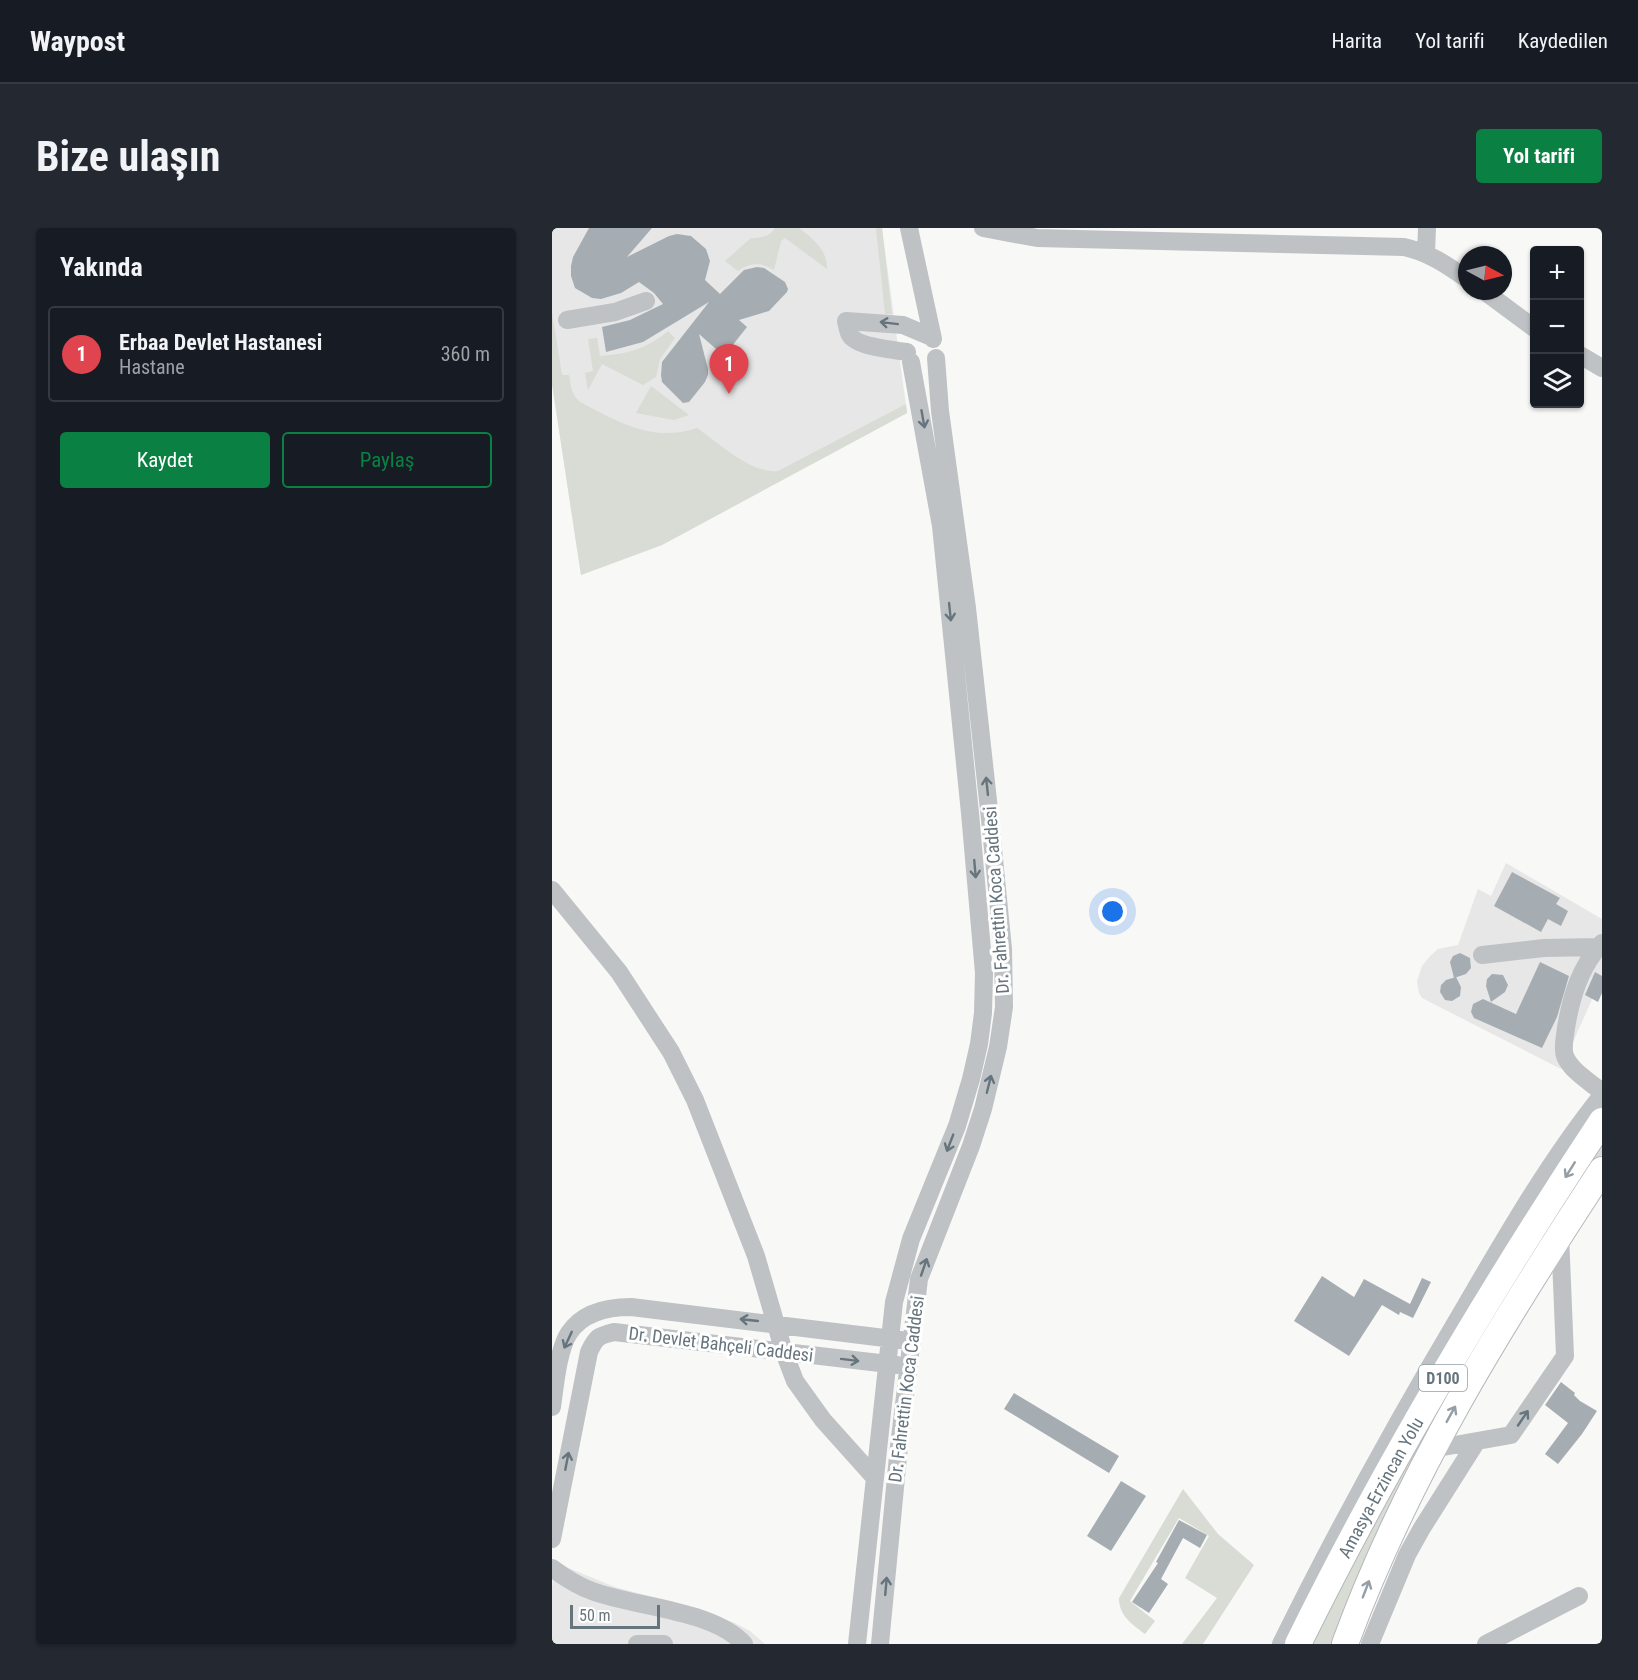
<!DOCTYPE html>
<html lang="tr">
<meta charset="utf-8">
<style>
body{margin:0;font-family:"Roboto Condensed",sans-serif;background:#242831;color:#f1f3f6}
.controls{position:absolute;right:18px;top:18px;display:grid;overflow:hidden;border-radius:6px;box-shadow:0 2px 4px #0004}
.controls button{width:54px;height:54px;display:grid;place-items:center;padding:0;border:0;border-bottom:2px solid #363941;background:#171b24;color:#f1f3f6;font:30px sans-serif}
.compass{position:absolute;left:906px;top:18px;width:54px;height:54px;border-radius:50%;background:#171b24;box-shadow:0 2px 4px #0004;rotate:97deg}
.scale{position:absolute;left:18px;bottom:15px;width:90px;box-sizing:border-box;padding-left:6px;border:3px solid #66747d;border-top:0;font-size:16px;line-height:21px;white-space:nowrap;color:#66747d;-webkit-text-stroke:4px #fff;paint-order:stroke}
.you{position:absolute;left:561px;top:684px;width:21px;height:21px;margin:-15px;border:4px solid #fff;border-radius:50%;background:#1a73e8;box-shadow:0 0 0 9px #1a73e833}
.badge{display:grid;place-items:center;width:39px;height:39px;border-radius:50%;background:#0b8043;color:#fff;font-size:20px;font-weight:700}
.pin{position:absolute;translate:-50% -50px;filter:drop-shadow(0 2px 3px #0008)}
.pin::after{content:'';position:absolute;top:32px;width:21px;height:18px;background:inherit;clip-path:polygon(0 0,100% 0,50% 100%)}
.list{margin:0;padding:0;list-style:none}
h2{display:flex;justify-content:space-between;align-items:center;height:78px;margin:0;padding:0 24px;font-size:26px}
h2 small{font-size:20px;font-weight:400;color:#9ea1a6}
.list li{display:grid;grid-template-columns:39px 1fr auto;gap:18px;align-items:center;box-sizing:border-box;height:96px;margin:0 12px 12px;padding:0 12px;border:2px solid #363941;border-radius:6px}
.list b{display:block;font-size:22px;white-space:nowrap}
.list p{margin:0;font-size:20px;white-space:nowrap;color:#9ea1a6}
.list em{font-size:20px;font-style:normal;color:#9ea1a6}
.actions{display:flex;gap:12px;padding:18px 24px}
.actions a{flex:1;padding:14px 0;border:2px solid #0b8043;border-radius:6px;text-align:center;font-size:21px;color:#0b8043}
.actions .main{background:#0b8043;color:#fff}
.icon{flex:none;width:33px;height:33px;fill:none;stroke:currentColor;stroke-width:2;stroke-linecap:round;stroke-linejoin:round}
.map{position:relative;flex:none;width:1050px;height:1416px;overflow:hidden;border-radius:6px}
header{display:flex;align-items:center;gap:36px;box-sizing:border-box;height:84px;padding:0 30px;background:#171b24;border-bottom:2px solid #363941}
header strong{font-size:28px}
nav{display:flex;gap:33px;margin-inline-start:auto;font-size:21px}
.intro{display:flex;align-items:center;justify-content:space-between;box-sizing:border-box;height:144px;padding:0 36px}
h1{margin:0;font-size:42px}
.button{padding:15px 27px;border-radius:6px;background:#0b8043;color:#fff;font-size:21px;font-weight:700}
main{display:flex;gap:36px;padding:0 36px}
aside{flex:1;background:#171b24;border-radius:6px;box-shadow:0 2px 4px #0004}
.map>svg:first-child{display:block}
.built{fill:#e6e7e6}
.green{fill:#d8dcd5}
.building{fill:#a6adb2}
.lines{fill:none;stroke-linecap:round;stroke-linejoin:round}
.highway-casing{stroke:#b4b7ba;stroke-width:28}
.minor{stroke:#bec2c5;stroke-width:18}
.highway{stroke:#fff;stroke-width:26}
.oneway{stroke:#66747d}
.oneway2{stroke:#949ea4}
.labels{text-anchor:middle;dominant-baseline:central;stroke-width:6;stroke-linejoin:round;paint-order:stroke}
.shield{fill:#fff;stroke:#949ea4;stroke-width:1.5}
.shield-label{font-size:16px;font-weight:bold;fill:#66747d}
.street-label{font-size:18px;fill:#66747d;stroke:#fff}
</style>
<header>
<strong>Waypost</strong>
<nav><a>Harita</a><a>Yol tarifi</a><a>Kaydedilen</a></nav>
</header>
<div class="intro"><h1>Bize ulaşın</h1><a class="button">Yol tarifi</a></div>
<main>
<aside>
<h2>Yakında<small></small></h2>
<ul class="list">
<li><span class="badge" style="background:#e0444e">1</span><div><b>Erbaa Devlet Hastanesi</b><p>Hastane</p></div><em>360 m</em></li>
</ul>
<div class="actions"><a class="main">Kaydet</a><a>Paylaş</a></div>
</aside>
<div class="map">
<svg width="1050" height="1416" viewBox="0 0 1050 1416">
<rect width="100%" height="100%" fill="#f8f8f6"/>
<path class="built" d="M0 0H330L355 185 110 317 29 347 0 156Z
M954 635 1050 691V749L1009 841 870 770 867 765 865 753 870 738 878 728 886 721 906 717 926 661 939 668Z
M4 1335 63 1359 145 1381 183 1395 198 1403 213 1416H0V1358Z"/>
<path class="green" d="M223 0H247C262 12 275 21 275 41L233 10 229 13 222 42C209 34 199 34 186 43L173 33 199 10C209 10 217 9 223 0Z
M324 0H330L340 86H333Z
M0 84 10 147H17C19 159 19 166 28 174 66 194 102 215 145 200 167 215 199 246 226 243L354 176 355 185 110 317 29 347 0 156Z
M116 103 123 110 108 131 104 149 91 157 50 136 36 162 33 145 41 143 36 111 45 110 48 128C75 126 95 121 116 103Z
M99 158 137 187 122 192 84 185Z
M1050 913V927L964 1061 781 1416H760L820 1298 906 1143Z
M631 1261 666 1306 702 1337 651 1416H630L665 1370 633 1350 657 1308 627 1290 578 1373 603 1393 593 1406C580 1396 567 1388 567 1370Z"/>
<path class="building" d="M37 0H100L75 29 117 8 125 6 139 8 154 21 158 33 153 52 168 66 192 42 205 39 212 40 233 54 236 61 235 64 217 83 187 92 195 99 172 128 147 106 156 141V147L153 154 137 174 131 175 110 154 109 147 110 134 157 74 91 114 54 124 50 99 78 92 111 76 102 65 87 54 69 65 49 71 40 70 23 60 19 48V38L21 29Z
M960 644 1008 670 1004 676 1016 683 1009 698 996 691 989 704 942 678Z
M908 725 918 730 919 740 914 746 902 750 898 734 901 728Z
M988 734 1017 748 1005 789 990 820 922 790 919 784 921 776 931 771 964 786Z
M1043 744 1050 748V765L1046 774 1033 767Z
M940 746 951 747 956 757 953 764 939 774 934 758 935 751Z
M904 749 909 759 908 768 900 773 893 772 888 764 889 757 894 752Z
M770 1048 802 1069 812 1051 858 1076 870 1050 879 1054 861 1090 848 1084 847 1087 830 1077 797 1128 742 1093Z
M1009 1154 1023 1165 1022 1167 1028 1173 1045 1183 1030 1206 1006 1236 993 1226 1016 1195 993 1177Z
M462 1165 567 1228 557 1245 452 1181Z
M569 1253 594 1268 559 1323 535 1308Z
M627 1292 655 1307 648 1320 631 1310 609 1351 616 1356 597 1385 580 1374 606 1335 604 1334Z"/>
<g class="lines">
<g class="highway-casing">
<g id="highway">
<path id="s1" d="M746 1416C835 1235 939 1061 1050 893"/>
<path d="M793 1416C855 1246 951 1093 1050 942"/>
</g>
</g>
<path class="minor" d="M357 0 381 111
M431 0 485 10 852 19C876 24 895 37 915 51
M874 25 875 0
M932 63 982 100
M15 92 63 84 94 73
M355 124C342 122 305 119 298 107 296 104 295 97 294 93L351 97 377 108
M1028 127 1050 140
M0 662 67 744 119 824 143 872 204 1028 232 1124 243 1153 271 1192 323 1250
M1050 715C1028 739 1019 769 1014 800 1013 809 1010 820 1013 828 1019 843 1038 854 1050 864
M930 727 992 720 1046 719
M0 1179C3 1158 6 1122 17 1105 31 1084 57 1079 79 1079L349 1112
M880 1221 959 1207 1013 1128 1008 1006
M0 1311 37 1124C44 1109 46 1108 62 1104L345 1137
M0 1340C12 1349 26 1358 40 1363 82 1379 162 1382 192 1416
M85 1416H112
M305 1416 342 1074 359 1011 405 898 419 851 427 816 431 785 432 745 418 585 389 298 359 134
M328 1416 347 1218 367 1051 419 918 431 881 446 819 452 779 451 721 438 591 415 380 388 183 384 130
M729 1416C786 1300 848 1188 914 1077 956 1005 998 932 1050 867
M818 1416 855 1327 870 1300 925 1213
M934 1416 1027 1368"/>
<use href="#highway" class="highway"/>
</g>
<defs><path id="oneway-shaft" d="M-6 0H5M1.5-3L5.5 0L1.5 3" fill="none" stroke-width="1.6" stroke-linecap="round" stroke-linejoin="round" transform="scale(1.5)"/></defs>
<g class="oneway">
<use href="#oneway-shaft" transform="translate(337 95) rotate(-173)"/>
<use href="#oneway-shaft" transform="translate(371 191) rotate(80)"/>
<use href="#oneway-shaft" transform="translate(398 384) rotate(84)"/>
<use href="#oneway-shaft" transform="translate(435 558) rotate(-96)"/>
<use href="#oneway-shaft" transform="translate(423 641) rotate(85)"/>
<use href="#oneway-shaft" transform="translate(437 856) rotate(-76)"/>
<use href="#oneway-shaft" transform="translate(398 915) rotate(111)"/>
<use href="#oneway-shaft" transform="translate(372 1039) rotate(-71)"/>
<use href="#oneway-shaft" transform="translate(197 1092) rotate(-174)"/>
<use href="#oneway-shaft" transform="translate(16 1112) rotate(115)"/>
<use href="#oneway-shaft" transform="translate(298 1132) rotate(7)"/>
<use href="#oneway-shaft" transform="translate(971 1190) rotate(-56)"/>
<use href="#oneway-shaft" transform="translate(15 1233) rotate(-79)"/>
<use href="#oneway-shaft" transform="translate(334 1358) rotate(-85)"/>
</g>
<g class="oneway2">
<use href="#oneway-shaft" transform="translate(1018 942) rotate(122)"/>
<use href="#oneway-shaft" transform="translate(899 1186) rotate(-61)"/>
<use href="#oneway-shaft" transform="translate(814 1361) rotate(-69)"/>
</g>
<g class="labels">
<rect class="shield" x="867" y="1137" width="48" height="26" rx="4.5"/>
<g class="shield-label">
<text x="891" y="1150">D100</text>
</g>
<g class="street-label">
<text transform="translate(444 672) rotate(-94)">Dr. Fahrettin Koca Caddesi</text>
<text transform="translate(169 1116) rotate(7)">Dr. Devlet Bahçeli Caddesi</text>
<text transform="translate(354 1161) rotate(-83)">Dr. Fahrettin Koca Caddesi</text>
<text stroke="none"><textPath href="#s1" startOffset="177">Amasya-Erzincan Yolu</textPath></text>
</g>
</g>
</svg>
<div class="controls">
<button>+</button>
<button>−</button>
<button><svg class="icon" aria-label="layers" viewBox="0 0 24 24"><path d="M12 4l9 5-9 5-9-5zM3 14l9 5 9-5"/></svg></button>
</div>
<svg class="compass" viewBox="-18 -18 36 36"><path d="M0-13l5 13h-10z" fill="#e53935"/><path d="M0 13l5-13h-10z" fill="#9ea1a6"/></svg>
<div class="scale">50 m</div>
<div class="you"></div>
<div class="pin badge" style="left:177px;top:166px;background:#e0444e">1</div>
</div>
</main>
